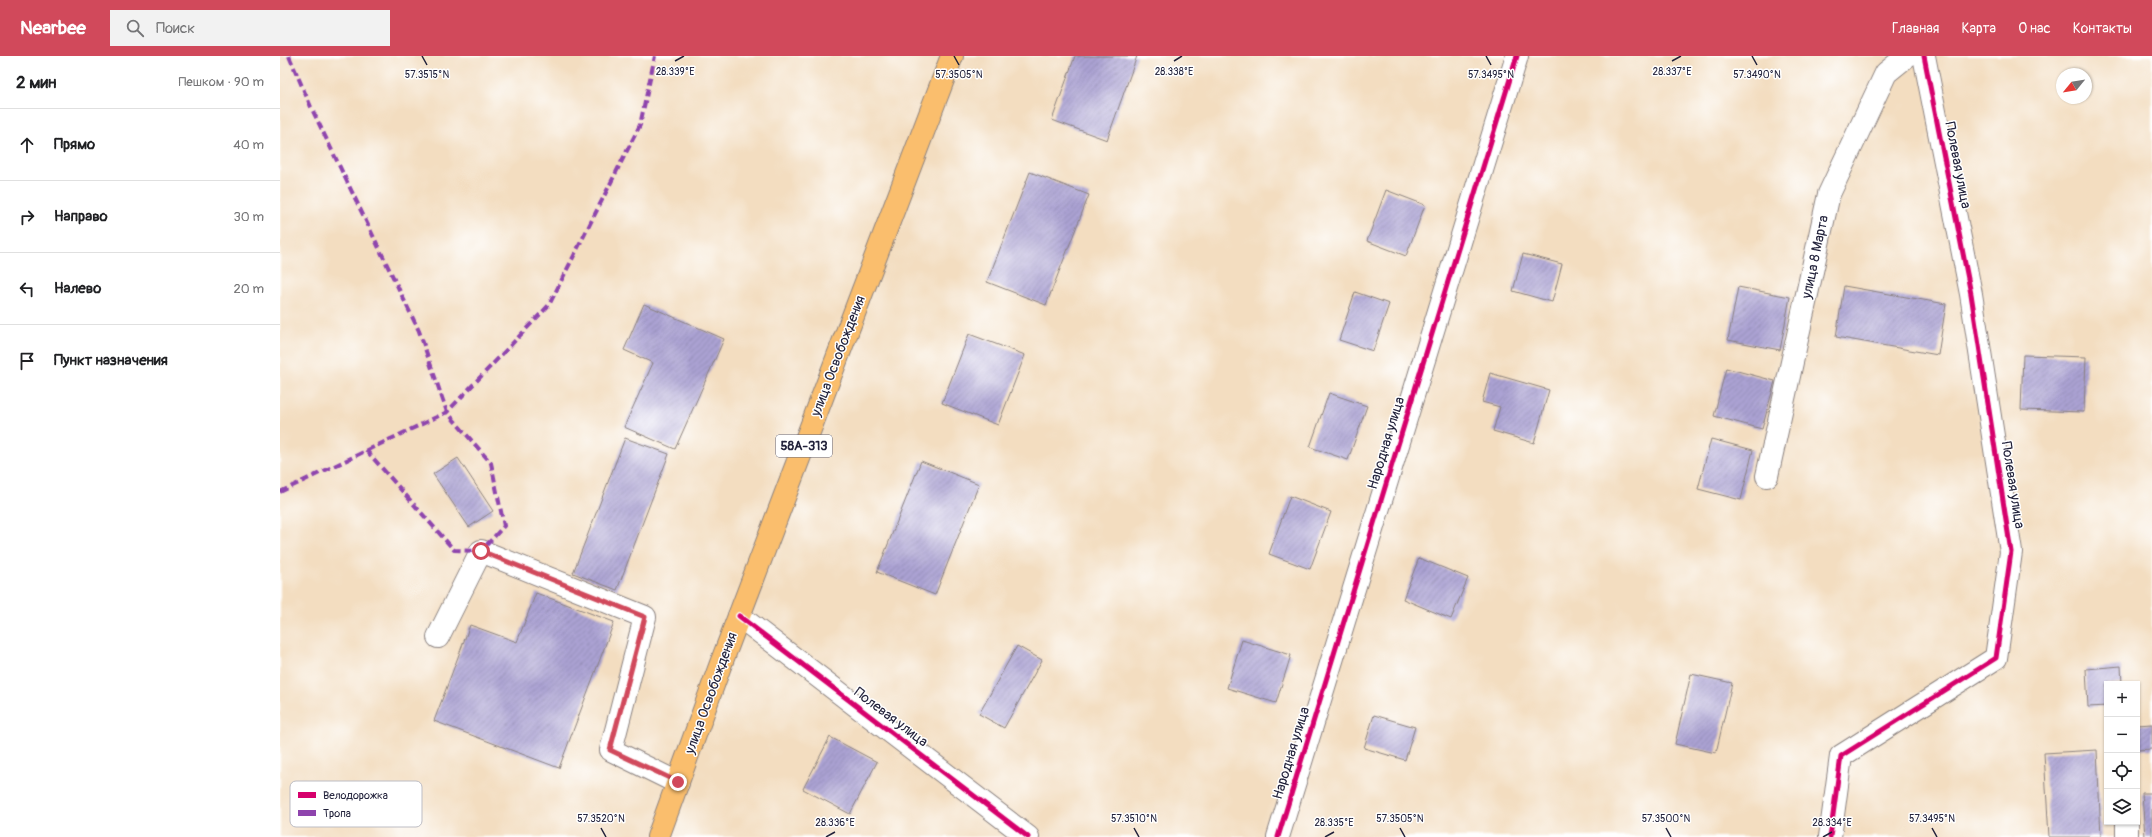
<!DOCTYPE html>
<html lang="ru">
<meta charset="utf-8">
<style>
body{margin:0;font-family:Pangolin,sans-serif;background:#f2f2f2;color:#202124}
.controls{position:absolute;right:12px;bottom:12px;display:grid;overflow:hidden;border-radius:0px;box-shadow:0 1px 3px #0004}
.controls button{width:36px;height:36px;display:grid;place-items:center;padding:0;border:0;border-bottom:1px solid #e0e0e0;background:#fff;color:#202124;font:20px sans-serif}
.compass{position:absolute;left:1776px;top:12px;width:36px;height:36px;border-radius:50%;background:#fff;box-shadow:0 1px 3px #0004;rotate:240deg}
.stop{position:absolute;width:12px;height:12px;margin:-9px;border:3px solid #d1495b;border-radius:50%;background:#fff}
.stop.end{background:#d1495b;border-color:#fff;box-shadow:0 1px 4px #0008}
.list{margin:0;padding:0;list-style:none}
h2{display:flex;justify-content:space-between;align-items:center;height:52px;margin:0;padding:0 16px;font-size:17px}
h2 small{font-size:13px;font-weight:400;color:#757577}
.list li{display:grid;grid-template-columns:26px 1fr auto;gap:12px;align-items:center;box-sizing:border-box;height:72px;padding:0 16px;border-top:1px solid #e0e0e0}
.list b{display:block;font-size:15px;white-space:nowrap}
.list em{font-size:13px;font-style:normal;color:#757577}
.icon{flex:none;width:22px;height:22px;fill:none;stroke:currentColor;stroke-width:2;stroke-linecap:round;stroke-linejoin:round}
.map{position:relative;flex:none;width:1872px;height:781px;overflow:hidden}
header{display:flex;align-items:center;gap:24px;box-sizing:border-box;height:56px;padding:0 20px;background:#d1495b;color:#fff}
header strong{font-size:19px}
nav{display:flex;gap:22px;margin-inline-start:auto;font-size:14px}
.search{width:280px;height:36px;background:#f2f2f2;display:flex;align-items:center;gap:10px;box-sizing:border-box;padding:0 14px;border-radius:0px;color:#757577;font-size:15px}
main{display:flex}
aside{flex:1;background:#fff}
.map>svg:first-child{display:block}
.building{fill:url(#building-hatch)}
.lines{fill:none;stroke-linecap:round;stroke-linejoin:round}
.minor-casing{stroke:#8a807e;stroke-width:24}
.major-casing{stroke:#8a807e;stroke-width:24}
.minor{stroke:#fff;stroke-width:22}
.major{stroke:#fabe6d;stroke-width:22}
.quiet{stroke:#8e44ad;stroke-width:4;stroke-dasharray:8 4;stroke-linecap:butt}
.cycleway-casing{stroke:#fff;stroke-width:8}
.cycleway{stroke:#d6006c;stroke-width:5}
.route{stroke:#d1495b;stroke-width:5}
.ticks{fill:none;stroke:#22223b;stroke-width:1.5}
.labels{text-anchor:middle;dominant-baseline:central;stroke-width:3;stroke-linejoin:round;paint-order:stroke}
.shield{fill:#fff;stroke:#646476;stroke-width:1}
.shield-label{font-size:13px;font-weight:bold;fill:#22223b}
.street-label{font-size:14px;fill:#22223b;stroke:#fff}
.key{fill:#fff;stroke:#bdbdc4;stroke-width:1}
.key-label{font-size:11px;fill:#22223b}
.ticks-label{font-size:10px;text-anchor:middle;fill:#22223b;stroke:#fff;stroke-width:3;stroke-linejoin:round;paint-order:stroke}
</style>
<header>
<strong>Nearbee</strong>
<div class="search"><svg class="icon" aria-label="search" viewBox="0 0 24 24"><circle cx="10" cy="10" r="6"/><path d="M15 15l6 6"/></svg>Поиск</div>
<nav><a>Главная</a><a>Карта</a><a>О нас</a><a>Контакты</a></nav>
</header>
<main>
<aside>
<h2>2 мин<small>Пешком · 90 m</small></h2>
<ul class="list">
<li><svg class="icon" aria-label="ahead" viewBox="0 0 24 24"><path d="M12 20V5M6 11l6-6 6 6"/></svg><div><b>Прямо</b></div><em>40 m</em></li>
<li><svg class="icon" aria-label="right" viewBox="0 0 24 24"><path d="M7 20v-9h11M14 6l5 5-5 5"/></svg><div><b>Направо</b></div><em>30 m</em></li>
<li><svg class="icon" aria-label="left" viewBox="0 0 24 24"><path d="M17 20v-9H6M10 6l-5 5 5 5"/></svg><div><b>Налево</b></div><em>20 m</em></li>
<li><svg class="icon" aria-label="arrive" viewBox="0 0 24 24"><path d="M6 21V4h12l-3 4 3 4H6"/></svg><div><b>Пункт назначения</b></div></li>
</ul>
</aside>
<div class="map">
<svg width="1872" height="781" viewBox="0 0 1872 781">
<defs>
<pattern id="building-hatch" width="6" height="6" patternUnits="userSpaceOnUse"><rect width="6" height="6" fill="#aba2d3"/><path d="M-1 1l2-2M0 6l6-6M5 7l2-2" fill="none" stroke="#8b84ac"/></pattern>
</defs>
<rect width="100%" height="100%" fill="#fff"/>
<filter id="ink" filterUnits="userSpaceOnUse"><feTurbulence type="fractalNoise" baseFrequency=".025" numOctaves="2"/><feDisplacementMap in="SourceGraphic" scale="8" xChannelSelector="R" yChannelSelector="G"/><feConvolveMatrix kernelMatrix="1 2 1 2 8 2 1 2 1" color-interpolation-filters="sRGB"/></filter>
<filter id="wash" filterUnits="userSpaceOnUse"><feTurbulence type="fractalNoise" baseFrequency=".012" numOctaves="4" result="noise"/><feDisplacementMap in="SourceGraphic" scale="16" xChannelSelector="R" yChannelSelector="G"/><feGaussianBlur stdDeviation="0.9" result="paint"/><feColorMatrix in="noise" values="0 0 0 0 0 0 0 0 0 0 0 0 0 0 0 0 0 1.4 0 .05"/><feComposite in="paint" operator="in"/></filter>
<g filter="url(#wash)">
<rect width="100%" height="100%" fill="#f3ddc0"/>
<g id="blocks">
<path class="building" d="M795 0H857L827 84 772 64Z
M750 116 809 139 766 249 707 226Z
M1106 134 1145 149 1126 200 1087 185Z
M1243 198 1282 208 1272 246 1233 235Z
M1564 230 1666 248 1658 299 1556 281Z
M1458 231 1510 241 1500 294 1448 284Z
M1075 236 1109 248 1093 295 1059 284Z
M364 248 444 283 395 393 344 371 373 307 344 294Z
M689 278 745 299 718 369 662 347Z
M1743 299 1806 301 1804 356 1741 354Z
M1446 312 1495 325 1482 373 1434 360Z
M1210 317 1269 334 1254 387 1213 375 1220 351 1202 346Z
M1049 337 1087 350 1068 404 1030 391Z
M345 382 389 398 337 534 293 517Z
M1431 383 1473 394 1461 444 1418 433Z
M178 402 213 455 189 471 153 418Z
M641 405 699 428 655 539 597 516Z
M1010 440 1051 456 1030 513 989 498Z
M1139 502 1188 522 1171 563 1123 543Z
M256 537 334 566 279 712 154 665 190 569 237 586Z
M962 584 1011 599 996 647 947 632Z
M737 590 762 604 724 672 699 658Z
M1841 610 1842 628H1827V650L1808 651 1806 613Z
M1411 618 1452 627 1436 697 1395 688Z
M1094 659 1135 671 1125 704 1084 692Z
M1872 668V693L1857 694V669Z
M550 681 597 706 570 758 523 733Z
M1817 694 1821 781H1769L1764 697Z
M1862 737H1872V781H1865Z"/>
</g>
</g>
<g filter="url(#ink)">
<use href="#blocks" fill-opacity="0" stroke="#8a807e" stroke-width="1"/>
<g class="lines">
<g class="minor-casing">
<path id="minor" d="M1487 420 1549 138 1606 17 1627 0
M459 560 748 781
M158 581 201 495 365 561 331 694 398 727
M998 781 1237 0
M1550 781 1561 700 1716 602 1731 496 1691 238 1644 0
M1847 781V766"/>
</g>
<g class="major-casing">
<path id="major" d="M378 781 440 610 672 0"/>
</g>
<use href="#minor" class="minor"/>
<use href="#major" class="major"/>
<path class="quiet" d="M9 0 31 51 139 275 167 356 211 407 224 470 201 495 174 494 86 394
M0 436 167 356 269 249 360 69 375 0"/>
<g class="cycleway-casing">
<path id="cycleway" d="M459 560 748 781
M998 781 1237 0
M1550 781 1561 700 1716 602 1731 496 1691 238 1644 0"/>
</g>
<use href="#cycleway" class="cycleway"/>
</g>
</g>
<g class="lines" filter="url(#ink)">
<path class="route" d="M201 495 365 561 330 694 398 726"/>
</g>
<path class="ticks" d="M142 0 147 9M674 0 679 9M1206 0 1211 9M1472 0 1477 9M395 5 404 0M894 5 902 0M1392 5 1401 0M321 772 326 781M854 772 859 781M1120 772 1125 781M1386 772 1391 781M1652 772 1657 781M546 781 555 776M1045 781 1054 776M1543 781 1552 776"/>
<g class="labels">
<rect class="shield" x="496" y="379" width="56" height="22" rx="3"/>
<g class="shield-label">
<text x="524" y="390">58А-313</text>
</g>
<g class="street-label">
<text transform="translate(1678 109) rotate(79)">Полевая улица</text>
<text transform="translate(1535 201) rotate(-78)">улица 8 Марта</text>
<text transform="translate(558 300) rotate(-69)">улица Освобождения</text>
<text transform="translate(1106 387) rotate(-73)">Народная улица</text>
<text transform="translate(1733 429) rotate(81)">Полевая улица</text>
<text transform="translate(431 637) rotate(-70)">улица Освобождения</text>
<text transform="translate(611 661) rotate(37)">Полевая улица</text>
<text transform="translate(1011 697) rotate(-73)">Народная улица</text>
</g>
</g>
<rect x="10" y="725" width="132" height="46" rx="6" class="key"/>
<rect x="18" y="736" width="18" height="6" fill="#d6006c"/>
<rect x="18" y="754" width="18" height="6" fill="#8e44ad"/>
<g class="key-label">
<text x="43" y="743">Велодорожка</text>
<text x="43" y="761">Тропа</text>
</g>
<g class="ticks-label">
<text x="395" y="19">28.339°E</text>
<text x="894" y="19">28.338°E</text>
<text x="1392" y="19">28.337°E</text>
<text x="147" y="22">57.3515°N</text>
<text x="679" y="22">57.3505°N</text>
<text x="1211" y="22">57.3495°N</text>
<text x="1477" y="22">57.3490°N</text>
<text x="321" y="766">57.3520°N</text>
<text x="854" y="766">57.3510°N</text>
<text x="1120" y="766">57.3505°N</text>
<text x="1386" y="766">57.3500°N</text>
<text x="1652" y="766">57.3495°N</text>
<text x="555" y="770">28.336°E</text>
<text x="1054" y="770">28.335°E</text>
<text x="1552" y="770">28.334°E</text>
</g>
</svg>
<div class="controls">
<button>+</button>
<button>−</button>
<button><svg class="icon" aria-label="locate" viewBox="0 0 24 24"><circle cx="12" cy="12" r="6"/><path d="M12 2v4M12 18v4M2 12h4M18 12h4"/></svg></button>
<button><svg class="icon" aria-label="layers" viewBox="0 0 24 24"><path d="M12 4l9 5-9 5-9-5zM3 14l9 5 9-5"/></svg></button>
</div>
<svg class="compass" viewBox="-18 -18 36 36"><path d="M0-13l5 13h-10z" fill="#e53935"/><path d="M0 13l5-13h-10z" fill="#757577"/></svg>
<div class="stop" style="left:201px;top:495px"></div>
<div class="stop end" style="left:398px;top:726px"></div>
</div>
</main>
